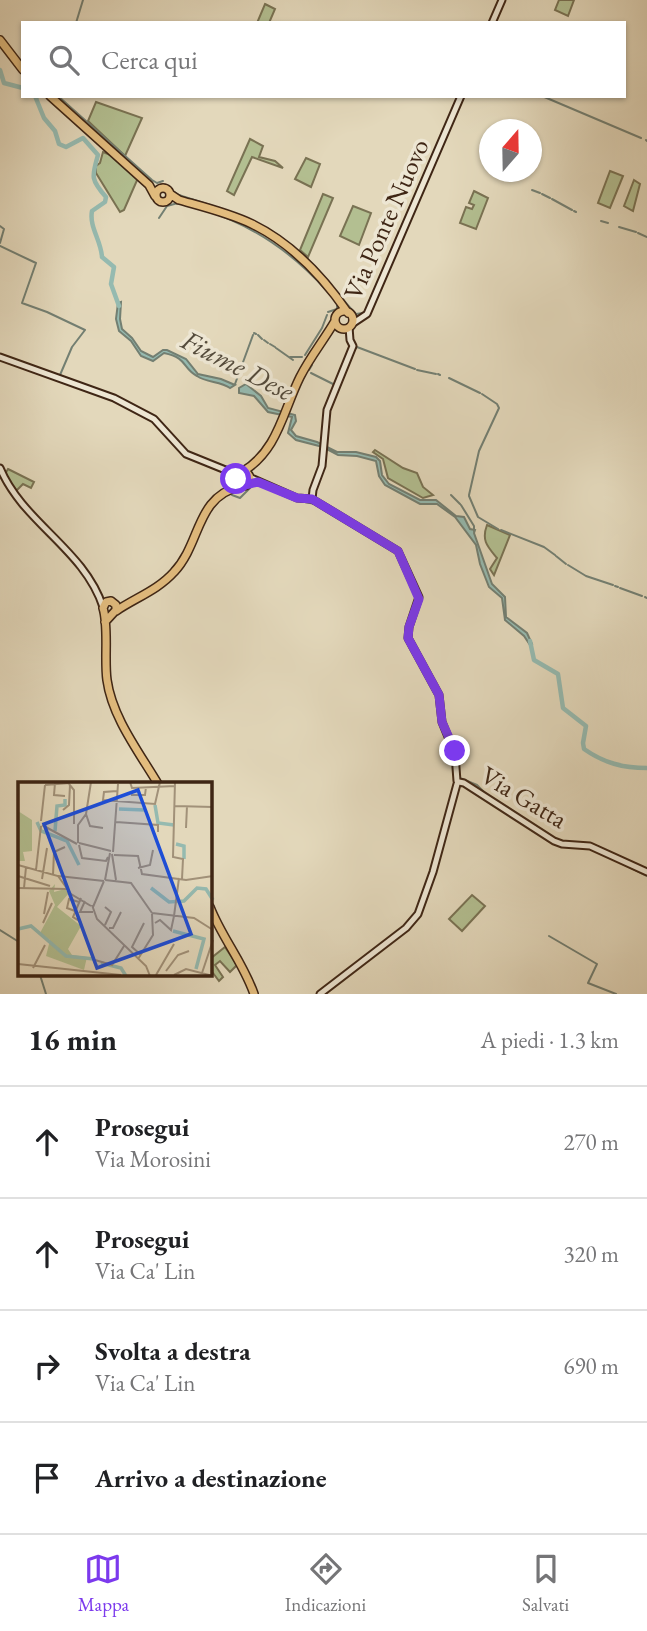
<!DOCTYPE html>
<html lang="it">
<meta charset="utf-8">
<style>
body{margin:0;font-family:"EB Garamond",serif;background:#f6f6f6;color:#202124}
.compass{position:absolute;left:479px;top:119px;width:63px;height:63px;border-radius:50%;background:#fff;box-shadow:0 2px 5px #0004;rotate:20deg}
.stop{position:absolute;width:21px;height:21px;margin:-16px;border:5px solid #7c3aed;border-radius:50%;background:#fff}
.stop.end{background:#7c3aed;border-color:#fff;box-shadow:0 2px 7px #0008}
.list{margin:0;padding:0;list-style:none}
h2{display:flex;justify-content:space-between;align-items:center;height:91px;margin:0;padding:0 28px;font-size:30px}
h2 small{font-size:23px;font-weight:400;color:#757577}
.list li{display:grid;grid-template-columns:46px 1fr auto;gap:21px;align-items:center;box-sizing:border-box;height:112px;padding:0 28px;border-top:2px solid #e0e0e0}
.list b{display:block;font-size:26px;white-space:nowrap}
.list p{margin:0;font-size:23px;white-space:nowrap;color:#757577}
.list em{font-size:23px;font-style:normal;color:#757577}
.icon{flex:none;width:38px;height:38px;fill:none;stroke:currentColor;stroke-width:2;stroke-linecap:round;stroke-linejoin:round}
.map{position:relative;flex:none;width:647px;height:994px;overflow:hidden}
.search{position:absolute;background:#fff;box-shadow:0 2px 5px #0004;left:21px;right:21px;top:21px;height:77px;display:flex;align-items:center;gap:18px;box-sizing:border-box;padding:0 24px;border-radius:0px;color:#757577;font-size:26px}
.sheet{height:539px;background:#fff}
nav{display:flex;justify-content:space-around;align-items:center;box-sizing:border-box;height:98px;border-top:2px solid #e0e0e0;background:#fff;font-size:19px;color:#757577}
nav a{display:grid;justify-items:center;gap:4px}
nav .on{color:#7c3aed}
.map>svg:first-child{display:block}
.green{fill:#b3bf91;stroke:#797253;stroke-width:2}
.water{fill:#95bab0;stroke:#737f72;stroke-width:2}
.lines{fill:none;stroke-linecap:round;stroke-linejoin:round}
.stream{stroke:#737f72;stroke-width:2}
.river{stroke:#95bab0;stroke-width:4.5}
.secondary-casing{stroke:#3f2615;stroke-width:9}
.primary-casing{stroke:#3f2615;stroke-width:10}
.secondary{stroke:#ede6d3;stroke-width:5}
.primary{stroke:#e2bc7e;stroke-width:7}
.route{stroke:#7c3aed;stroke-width:9}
.labels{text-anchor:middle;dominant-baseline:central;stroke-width:7;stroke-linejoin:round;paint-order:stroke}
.street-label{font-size:26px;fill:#3f2615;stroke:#ede6d3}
.water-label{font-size:28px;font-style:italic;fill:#544b3c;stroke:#ede6d3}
.inset-river{fill:none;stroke:#95bab0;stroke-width:3.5}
.inset-road{fill:none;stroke:#a19179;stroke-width:2}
.view{fill:#1d4ed8;fill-opacity:0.15;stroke:#1d4ed8;stroke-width:3.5}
.inset-edge{fill:none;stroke:#3f2615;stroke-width:3.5}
</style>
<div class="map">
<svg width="647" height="994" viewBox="0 0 647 994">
<rect width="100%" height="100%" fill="#e3d8bb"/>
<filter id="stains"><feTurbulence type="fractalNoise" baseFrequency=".00286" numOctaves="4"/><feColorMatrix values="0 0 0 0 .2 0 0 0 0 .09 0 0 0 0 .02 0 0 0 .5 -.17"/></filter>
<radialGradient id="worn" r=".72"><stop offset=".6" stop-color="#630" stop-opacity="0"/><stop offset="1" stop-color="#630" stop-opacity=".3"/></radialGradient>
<path class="green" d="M559 0H574L568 16 555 10Z
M265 4 275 9 269 23H257Z
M96 102 142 118 125 156 88 121Z
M250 139 263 146 259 157 275 161 283 168 252 157 234 195 227 191Z
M103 152 113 156 138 178 124 210 120 212 96 173V166L100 163Z
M306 158 320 164 311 187 295 179Z
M610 171 623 176 610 208 598 203Z
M634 180 640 184 633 211 624 206Z
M474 191 488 198 476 229 460 223 466 207 472 209 474 205 469 203Z
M323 194 333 198 308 257 300 250Z
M353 206 371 213 359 245 340 236Z
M375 450 403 468 417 473 423 487 433 495 423 498 388 478 383 459 373 452Z
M8 469 34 482 31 488 23 484 15 492 5 474Z
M487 525 510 535 494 575 490 569 497 558C488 547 481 541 487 525Z
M472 895 485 906 462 931 449 919Z
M225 947 237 965 230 972 220 961 215 965 223 977 219 981 210 969V959Z"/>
<path class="water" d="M121 302 120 319 122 329 132 338 141 351 153 357 163 350H167L186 359 198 374 221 379 235 385 230 388C220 381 207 383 197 376 182 368 188 358 164 353L153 361 141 356 131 341 119 331 116 319 118 303Z
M246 384 261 396 268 408 295 415 296 421 291 430 296 436 317 442 337 452H356L376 457 380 461 382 475 389 484 420 500H436L456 516 464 517 470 529 475 530 474 533 492 584 505 597 506 617 527 633 532 644 530 645 524 636 505 620 502 598 489 587 480 564 476 545 455 517 437 504H420L385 485 379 476 376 461 357 456 338 455 323 447 296 440 288 433 292 417 268 412 254 396 239 393V388Z"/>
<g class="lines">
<path class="stream" d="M76 23 83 0
M58 96 152 180 157 183 163 181
M542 96 641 138
M37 99 38 96
M646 140 647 141
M532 190 540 193
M173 191 179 195C231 211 275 224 313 265 329 280 341 299 356 314L363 313
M542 194 550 198
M552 199 572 210
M204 210C253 225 292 252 326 290
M574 211 576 212
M159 218 167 206 178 203
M601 221 608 223
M0 226 4 229 0 243
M619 227 636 232
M638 233 647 237
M0 246 36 263 22 303 47 312 85 330 72 347 60 375
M328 312 337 309V303
M254 333 256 334
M258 335 262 339
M264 340 268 343
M270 344 275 347
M276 348 293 360
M355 349 357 347 415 369
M305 355 322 328 327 315
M290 357H302
M309 370 312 365
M417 370 436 374
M311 373 335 385
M438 374 440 375
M449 378 480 393
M235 384 253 335
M168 438 176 447
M224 473 227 484
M232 495 240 498 252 486 259 485 291 498
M451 495 460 504
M469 495 479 451 499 408 497 404 482 394
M469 496 478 517 498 529
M300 501 315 504
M461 505 474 526V531
M336 517 377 541
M501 530 544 547 555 555
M556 556 566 564
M568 565 586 576 613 585
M615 586 618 587
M620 588 642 596
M645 597 647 598
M407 641 414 655
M439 714 443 732
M460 778 477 785 487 795
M621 863 647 876
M0 930 19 942
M549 936 597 964 588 983 616 994
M40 975 46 994"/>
<path class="river" d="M0 70 4 83 23 88
M35 96 44 118 55 131 59 144 66 147 83 138 98 155C92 176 90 179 106 197L105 202 92 211C89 227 101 240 102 257L114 267 111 284 119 306
M530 641 534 660 558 674 563 708 586 726 583 743 584 749C604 763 623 768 647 768"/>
<g class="secondary-casing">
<path id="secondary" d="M492 23 502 0
M352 324 367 314 461 96
M0 357 114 398 154 419 186 454 228 471 239 473
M0 468C23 523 84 549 103 607
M249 477 297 498 312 499
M248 483 258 482
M312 499 398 551 419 597 409 627 408 638 439 695 442 722 455 754 457 781
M312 499 313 490 322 466 327 410 353 346 350 340 349 327
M459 782 464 783 554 841 562 844 590 846 647 872
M320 994 406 928 418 914 433 872 457 784"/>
</g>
<g class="primary-casing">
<path id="primary" d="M0 40 23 70
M50 96 149 185 155 196
M156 195a7 7 0 1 1 14 0a7 7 0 1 1-14 0Z
M170 194 179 200C204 207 229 213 252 224 291 243 324 278 348 313
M335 320a9 9 0 1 1 18 0a9 9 0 1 1-18 0Z
M242 472C278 451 283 411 300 377 310 357 324 340 335 321
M236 479a7 7 0 1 1 14 0a7 7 0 1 1-14 0Z
M116 611C135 598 158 590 174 572 202 542 195 497 241 486
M105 622 116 610V605L111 601 106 602 103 608C109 627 104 659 107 680 112 717 139 752 158 784
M210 907C222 938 243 962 254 994"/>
</g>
<use href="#secondary" class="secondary"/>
<use href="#primary" class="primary"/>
</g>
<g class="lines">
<path class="route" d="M236 479 241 486 258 482 297 498 312 499 398 551 419 599 409 627 408 638 439 695 442 722 455 751"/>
</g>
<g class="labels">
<g class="street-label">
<text transform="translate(386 219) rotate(-66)">Via Ponte Nuovo</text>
<text transform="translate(524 797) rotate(31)">Via Gatta</text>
</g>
<g class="water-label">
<text transform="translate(238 365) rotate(27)">Fiume Dese</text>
</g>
</g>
<g transform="translate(18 782)">
<rect width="194" height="194" fill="#e3d8bb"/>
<path d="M0 29 14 38V69L5 70 7 79H0ZM37 102 36 110 47 107 51 111 39 125 63 144 50 167 54 173 69 175 66 188 28 174 32 158 22 151 37 123 31 109Z" fill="#b3bf91"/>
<path class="inset-river" d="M137 23 140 41 156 43M101 27 127 28M19 40 23 49 49 59 61 83M37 49 39 24 47 23V17M158 62 166 64V77M133 106 151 120 166 119 179 106 188 107 195 118M0 147 13 144 48 174 76 177M155 149 186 157 178 187M83 181 103 186 108 194"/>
<path class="inset-road" d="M81 0H112M112 0 114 6 157 4M157 0 155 75 165 77 164 97M37 1 36 13 47 14M51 2 56 8V42M27 3 52 1M99 9 86 10 85 18 137 22 142 0M113 13H127L128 5M157 24 195 25M45 28 51 23 52 3M68 32 72 44 85 46M23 39 27 3M98 40 140 43V50M24 43 59 62M168 46 169 24M60 61V43L68 32 73 0M61 61 93 69M61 63 64 76 88 79 90 75M95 70 100 2M94 72 98 98M96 73 120 74 124 92 168 98 195 94M0 83 40 94 53 112 73 124M120 86 132 83 135 68M18 88 23 44M35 93 36 70 47 65M0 94 32 104M40 94 86 99M24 97 29 66M87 98 113 101 134 131M87 98 92 71M0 106 49 107M6 106 8 85M63 116 55 135 63 140M67 119 62 130H75M74 123 79 137 128 184 132 194M75 125 86 99M87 125 93 130 87 143M57 129 49 126 51 117 61 120M134 131 176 136 195 148M26 132 30 110M156 134 161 96M25 141 34 121M137 141 142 138 153 148 156 134M91 146H95L103 130M123 173 114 165 126 141M120 177 135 153 134 132M77 178 94 183 106 164M0 182 103 193M15 186 27 163M148 189 160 173 171 169M184 191 195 158M138 193 156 162M156 193 168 187 195 194"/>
<path class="view" d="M120 8 173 152 79 186 26 42Z"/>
<rect width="194" height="194" class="inset-edge"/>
</g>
<rect width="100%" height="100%" filter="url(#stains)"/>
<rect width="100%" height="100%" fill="url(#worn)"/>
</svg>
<svg class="compass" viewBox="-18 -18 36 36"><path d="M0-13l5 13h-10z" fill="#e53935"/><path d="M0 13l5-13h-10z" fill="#757577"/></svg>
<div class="stop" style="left:236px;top:479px"></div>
<div class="stop end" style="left:455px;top:751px"></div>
<div class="search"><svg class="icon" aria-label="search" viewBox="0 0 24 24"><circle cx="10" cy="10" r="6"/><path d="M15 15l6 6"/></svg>Cerca qui</div>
</div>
<section class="sheet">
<h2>16 min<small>A piedi · 1.3 km</small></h2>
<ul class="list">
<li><svg class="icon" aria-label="ahead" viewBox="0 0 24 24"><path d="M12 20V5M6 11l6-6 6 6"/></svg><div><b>Prosegui</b><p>Via Morosini</p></div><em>270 m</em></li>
<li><svg class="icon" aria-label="ahead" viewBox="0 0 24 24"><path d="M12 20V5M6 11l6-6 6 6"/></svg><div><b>Prosegui</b><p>Via Ca' Lin</p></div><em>320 m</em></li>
<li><svg class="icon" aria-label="right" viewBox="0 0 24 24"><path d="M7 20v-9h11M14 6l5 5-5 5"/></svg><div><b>Svolta a destra</b><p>Via Ca' Lin</p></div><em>690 m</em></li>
<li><svg class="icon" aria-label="arrive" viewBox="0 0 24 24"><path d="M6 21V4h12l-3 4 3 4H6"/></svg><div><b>Arrivo a destinazione</b></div></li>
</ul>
</section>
<nav>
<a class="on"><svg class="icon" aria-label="map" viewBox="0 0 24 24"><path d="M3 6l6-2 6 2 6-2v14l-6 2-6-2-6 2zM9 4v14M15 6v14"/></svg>Mappa</a>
<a><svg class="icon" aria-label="directions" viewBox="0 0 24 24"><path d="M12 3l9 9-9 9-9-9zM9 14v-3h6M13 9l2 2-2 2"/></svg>Indicazioni</a>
<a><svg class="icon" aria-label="saved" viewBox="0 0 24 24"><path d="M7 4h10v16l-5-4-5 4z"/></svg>Salvati</a>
</nav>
